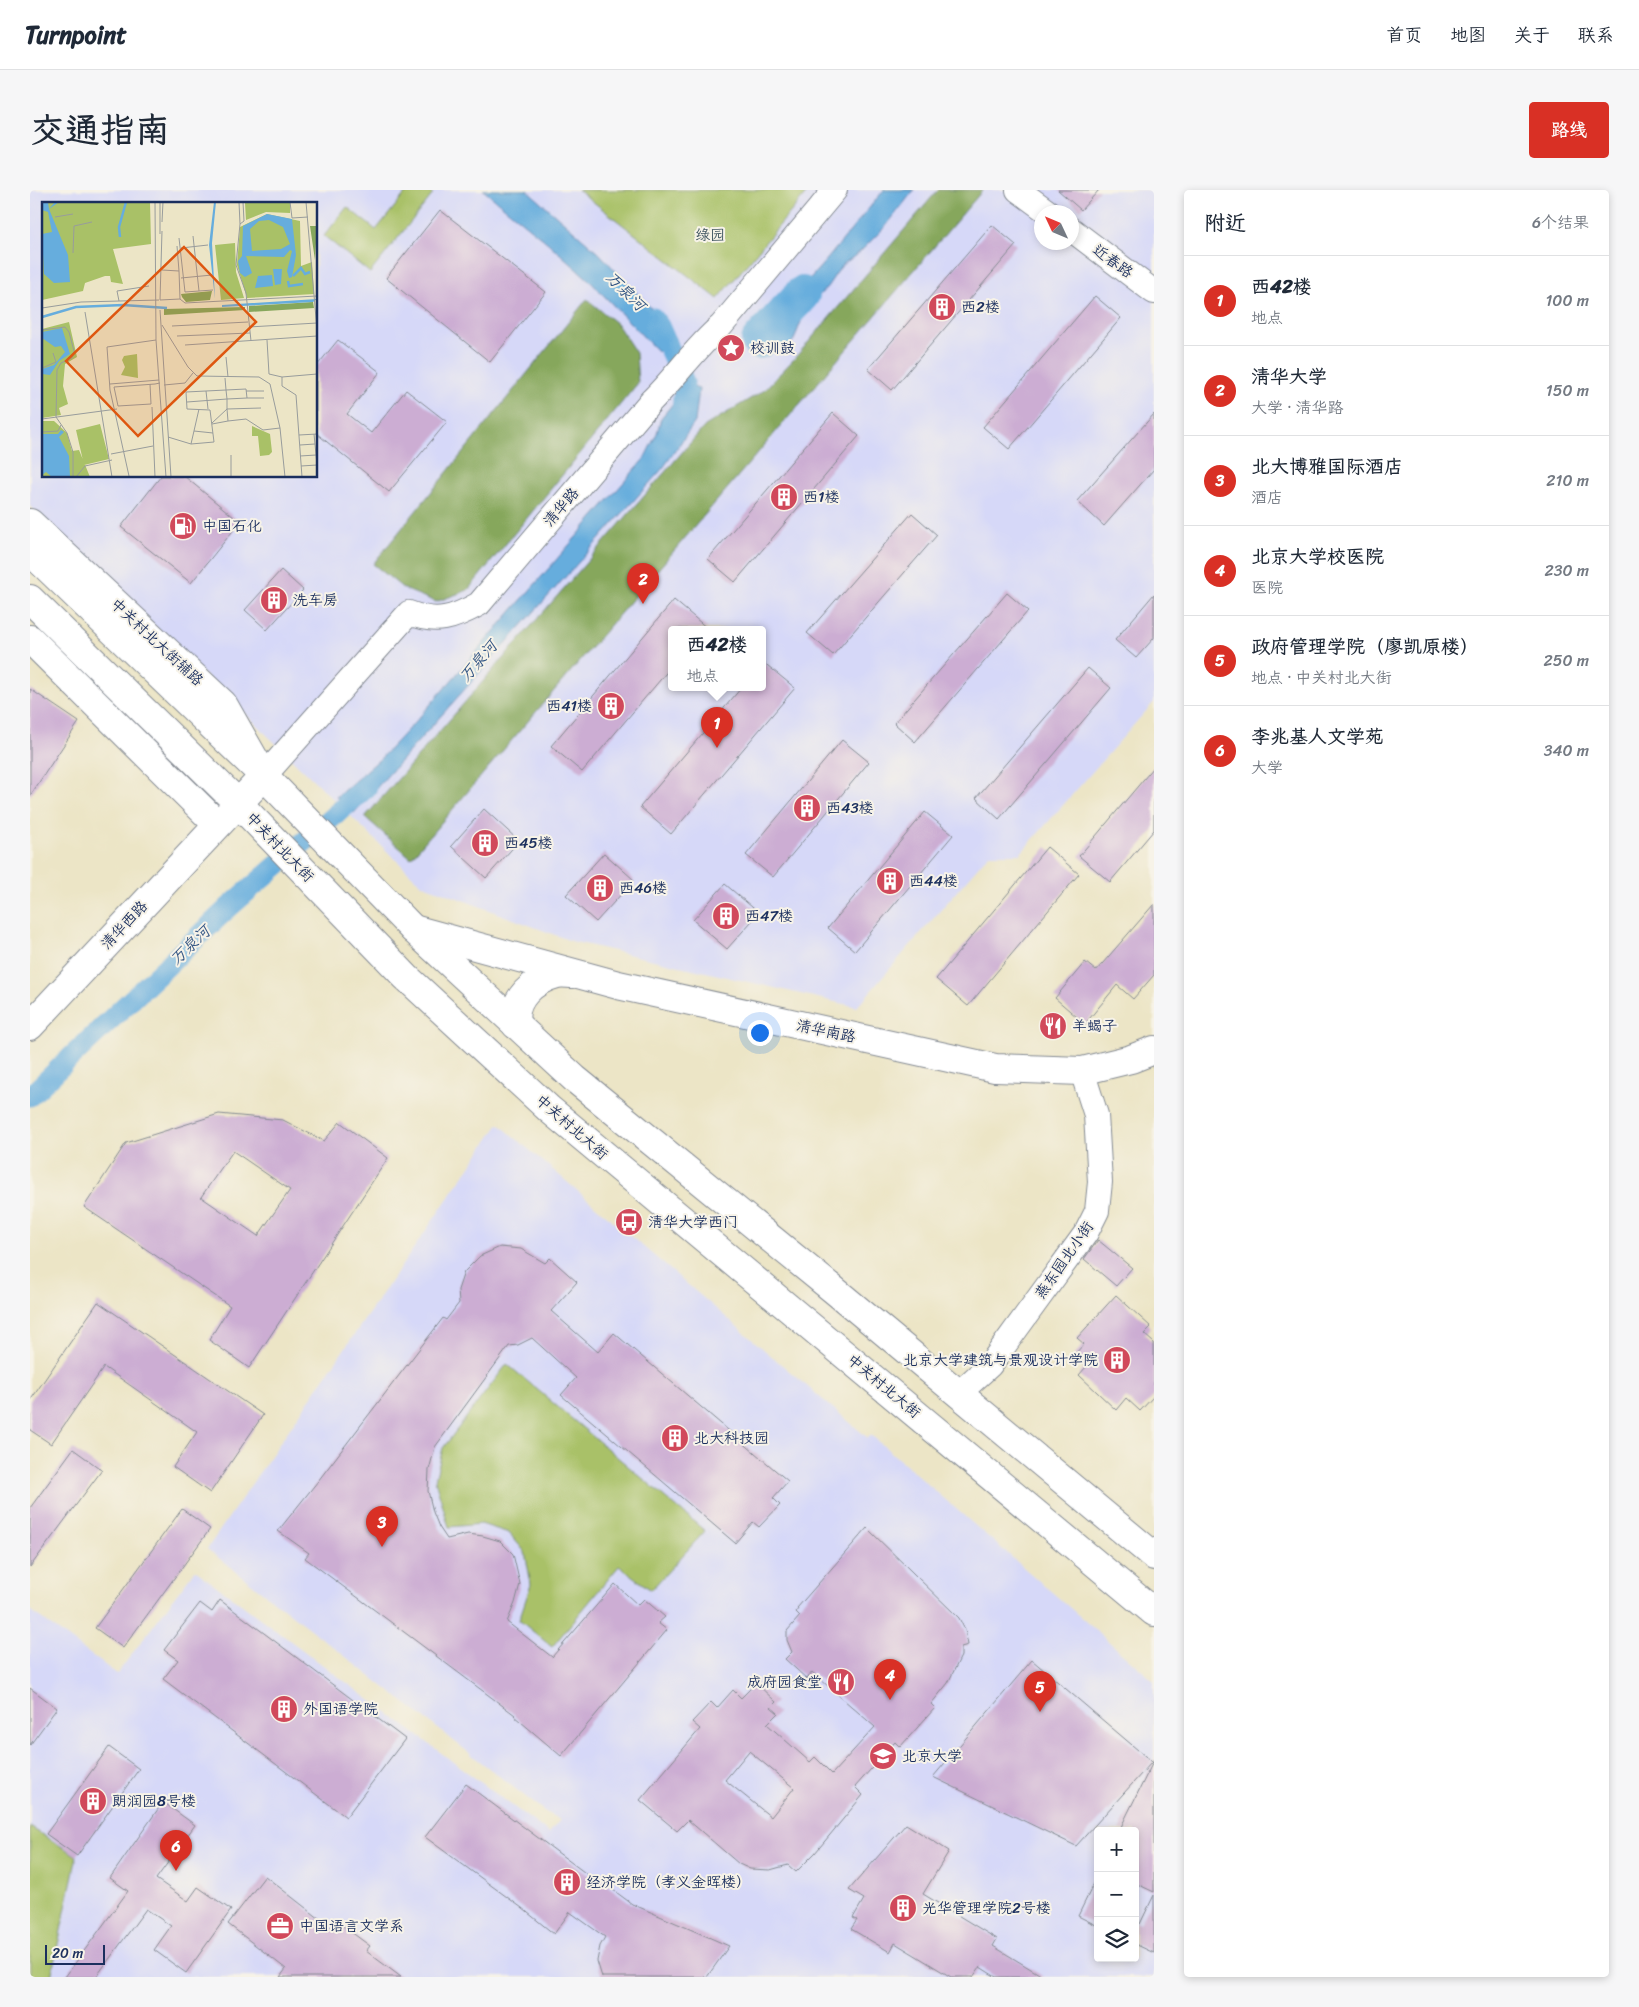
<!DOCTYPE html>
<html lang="zh">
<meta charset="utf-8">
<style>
body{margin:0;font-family:Sriracha,"LXGW WenKai TC",sans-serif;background:#f6f6f7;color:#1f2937}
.controls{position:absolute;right:15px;bottom:15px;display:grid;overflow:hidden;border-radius:5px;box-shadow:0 2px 8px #0003}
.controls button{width:45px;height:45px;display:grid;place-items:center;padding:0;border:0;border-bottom:1px solid #e0e1e3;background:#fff;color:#1f2937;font:25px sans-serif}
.compass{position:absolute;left:1004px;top:15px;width:45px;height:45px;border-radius:50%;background:#fff;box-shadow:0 2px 8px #0003;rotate:314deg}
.scale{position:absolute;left:15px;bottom:12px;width:60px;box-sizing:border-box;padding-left:5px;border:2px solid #1b2f5e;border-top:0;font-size:14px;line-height:18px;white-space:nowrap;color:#1b2f5e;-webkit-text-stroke:4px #f7f3e8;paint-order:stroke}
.you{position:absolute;left:729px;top:842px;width:18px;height:18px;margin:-12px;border:4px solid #fff;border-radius:50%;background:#1a73e8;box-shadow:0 0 0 8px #1a73e833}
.badge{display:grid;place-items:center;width:32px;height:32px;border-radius:50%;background:#d93025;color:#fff;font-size:16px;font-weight:700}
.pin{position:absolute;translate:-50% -41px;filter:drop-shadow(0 1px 2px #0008)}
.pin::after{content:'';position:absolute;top:26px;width:18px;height:15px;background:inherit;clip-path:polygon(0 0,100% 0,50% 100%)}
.popup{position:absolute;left:638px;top:436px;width:98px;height:65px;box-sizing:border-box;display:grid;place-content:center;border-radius:5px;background:#fff;filter:drop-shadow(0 1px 4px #0005);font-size:16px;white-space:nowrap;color:#747a83}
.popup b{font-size:19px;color:#1f2937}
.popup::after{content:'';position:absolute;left:50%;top:100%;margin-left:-10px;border:10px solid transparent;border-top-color:#fff}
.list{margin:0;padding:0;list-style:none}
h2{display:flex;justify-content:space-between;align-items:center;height:65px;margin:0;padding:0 20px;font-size:21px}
h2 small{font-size:16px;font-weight:400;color:#747a83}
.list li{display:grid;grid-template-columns:32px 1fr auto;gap:15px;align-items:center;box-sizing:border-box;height:90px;padding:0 20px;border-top:1px solid #e0e1e3}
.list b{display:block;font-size:19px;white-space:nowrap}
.list p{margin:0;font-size:16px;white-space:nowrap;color:#747a83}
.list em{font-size:16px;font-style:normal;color:#747a83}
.icon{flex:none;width:28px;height:28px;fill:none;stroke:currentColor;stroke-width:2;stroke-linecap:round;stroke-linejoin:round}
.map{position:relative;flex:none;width:1124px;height:1787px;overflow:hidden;border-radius:5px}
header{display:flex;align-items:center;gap:30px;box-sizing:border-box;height:70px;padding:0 25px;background:#fff;border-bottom:1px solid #e0e1e3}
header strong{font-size:24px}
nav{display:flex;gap:28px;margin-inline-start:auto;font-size:18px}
.intro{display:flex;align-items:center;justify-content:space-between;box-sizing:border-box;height:120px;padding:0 30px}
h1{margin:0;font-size:35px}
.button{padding:12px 22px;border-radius:5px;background:#d93025;color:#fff;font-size:18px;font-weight:700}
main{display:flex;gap:30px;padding:0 30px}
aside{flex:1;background:#fff;border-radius:5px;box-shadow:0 2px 8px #0003}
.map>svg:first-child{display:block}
.built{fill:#d6d8f8;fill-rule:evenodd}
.green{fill:#a9c167;stroke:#627862}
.forest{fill:#86a75c;stroke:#506b5d}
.water{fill:#66addd;stroke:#406e9e}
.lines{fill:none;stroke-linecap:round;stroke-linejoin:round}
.canal{stroke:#66addd;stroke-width:21}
.river{stroke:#66addd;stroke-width:36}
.building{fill:#ccadd3;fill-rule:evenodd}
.street-casing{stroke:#848a92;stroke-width:26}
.secondary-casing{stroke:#848a92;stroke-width:30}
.primary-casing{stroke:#848a92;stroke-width:30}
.street{stroke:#fff;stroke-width:24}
.secondary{stroke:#fff;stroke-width:28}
.primary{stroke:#fff;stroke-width:28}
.labels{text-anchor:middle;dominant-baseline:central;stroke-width:4;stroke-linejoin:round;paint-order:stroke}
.park-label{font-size:15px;fill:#3e5460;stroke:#f7f3e8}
.street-label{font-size:15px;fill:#1b2f5e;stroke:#f7f3e8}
.poi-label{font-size:15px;fill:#1b2f5e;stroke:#f7f3e8;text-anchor:start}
.water-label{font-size:16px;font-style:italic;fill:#325584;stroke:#f7f3e8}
.inset-river{fill:none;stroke:#66addd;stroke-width:2.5}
.inset-road{fill:none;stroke:#989c9c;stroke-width:1}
.view{fill:#de5710;fill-opacity:0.15;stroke:#de5710;stroke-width:2.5}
.inset-edge{fill:none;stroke:#1b2f5e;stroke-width:2.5}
</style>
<header>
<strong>Turnpoint</strong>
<nav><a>首页</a><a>地图</a><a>关于</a><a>联系</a></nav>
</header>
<div class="intro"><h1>交通指南</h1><a class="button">路线</a></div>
<main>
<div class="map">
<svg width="1124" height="1787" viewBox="0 0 1124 1787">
<rect width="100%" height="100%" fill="#f7f3e8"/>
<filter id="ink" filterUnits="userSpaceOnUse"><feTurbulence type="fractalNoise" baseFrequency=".02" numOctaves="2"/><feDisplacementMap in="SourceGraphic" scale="10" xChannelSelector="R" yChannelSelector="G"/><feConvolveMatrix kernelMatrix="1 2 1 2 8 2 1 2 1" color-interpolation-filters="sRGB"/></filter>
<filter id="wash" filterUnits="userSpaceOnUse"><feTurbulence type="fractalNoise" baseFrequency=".0096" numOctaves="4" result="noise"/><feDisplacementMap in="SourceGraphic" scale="20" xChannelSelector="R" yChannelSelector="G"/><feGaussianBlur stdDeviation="1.12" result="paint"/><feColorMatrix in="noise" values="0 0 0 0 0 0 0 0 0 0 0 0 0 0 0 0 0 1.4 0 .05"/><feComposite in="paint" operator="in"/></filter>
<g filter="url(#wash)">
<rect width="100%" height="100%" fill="#ece5c6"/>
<path class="built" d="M0 0H1124V512L990 664H959L827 817 541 751 391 694 0 316ZM14 14H286V286H14ZM1012 22H1042V52H1012ZM642 439H732V497H642Z
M469 934 838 1248 841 1245 1124 1491V1787H0V1420L87 1484 165 1380 519 1643 530 1630 514 1621 177 1359ZM1068 1641H1105V1768H1068Z"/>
<path class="green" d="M378 0H398L403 4 340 83 294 46 317 17 346 40Z
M548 0H779L688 109Z
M477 1174 675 1341 621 1400 589 1376 522 1457 489 1430 501 1394 495 1362 479 1343 451 1334 419 1337 405 1290 413 1258Z
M0 1637 47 1666 21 1787H0Z"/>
<path class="forest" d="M908 0H953L381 668 335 627 675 236 733 201 764 169Z
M557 109 587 134 606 163 608 193 438 400 406 412 374 399 343 374Z"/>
<path class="water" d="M453 0H497L568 62 635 133 642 148 628 162 557 88 518 53Z
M854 0H884L856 36 830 62 812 75 797 97 775 121 764 150 756 159 750 157 737 137 798 68Z
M658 195 669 199 665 232 633 278 324 623 306 607 350 569 386 531 614 269 627 243 631 228Z"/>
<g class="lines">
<path class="canal" d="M623 128 629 136 654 192 652 227
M0 906 197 719 337 597"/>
<path class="river" d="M729 151 772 104"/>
</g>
<g id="blocks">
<path class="building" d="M1028 0H1069L1051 20Z
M410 20 516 102 460 172 356 88Z
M962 35 986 55 862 200 838 179Z
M1065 106 1091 128 979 259 953 237Z
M308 150 350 182 317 224 341 243 376 200 417 232 359 302 286 243V177Z
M803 223 829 246 705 392 678 369Z
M1124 224V279L1074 336 1047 311Z
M131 286H154L210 332 161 393 91 337Z
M882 323 907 345 803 465 777 443Z
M251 380 273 400 237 440 215 420Z
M977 403 998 421 885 552 864 533Z
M1124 404V448L1106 468 1085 450Z
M644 410 678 439H642V476L552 582 521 556Z
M732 471 765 498 641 644 610 617 712 497H732Z
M1058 478 1081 498 969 629 946 608Z
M0 499 49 532 0 606Z
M812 550 839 572 743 687 716 665Z
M1124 577V640L1080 692 1049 666Z
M454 619 489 651 456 688 421 656Z
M895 622 923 645 825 761 798 738Z
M1017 657 1049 684 938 816 906 789Z
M574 663 604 690 566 732 536 705Z
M695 694 729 723 697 759 663 730Z
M1124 714V785L1103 809 1087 795 1055 834 1025 808 1055 772 1066 781Z
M189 924 253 930 294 951 310 932 358 968 219 1178 179 1150 200 1116 54 1017 96 953ZM203 961 260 1000 228 1046 171 1007Z
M1068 1050 1102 1078 1086 1096 1054 1069Z
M470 1057 491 1059 515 1073 520 1068 547 1092 521 1121 568 1162 584 1143 758 1291 743 1308 750 1315 729 1337 723 1332 705 1353 531 1205 546 1188 502 1148 488 1155 479 1156 405 1257 399 1280 398 1301 403 1322 409 1337 417 1349 438 1344 453 1346 470 1351 483 1364 490 1394 485 1413 477 1432 522 1467 585 1394 608 1415 614 1409 635 1427 628 1433 637 1440 531 1566 484 1526 485 1525 275 1368 279 1363 248 1341 288 1291 413 1128 416 1130 429 1113 428 1100 434 1082 450 1066Z
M1086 1105 1121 1137 1114 1144 1124 1153V1206L1110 1221 1096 1208 1086 1220 1049 1185 1057 1176 1044 1165 1054 1154 1047 1148Z
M68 1112 233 1225 180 1303 143 1277 167 1242 74 1177 21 1254 0 1240V1211Z
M43 1259 72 1280 0 1377V1318Z
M152 1319 180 1339 93 1458 65 1438Z
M837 1338 929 1428 935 1440 938 1455 931 1457V1466L918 1493 901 1514 905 1518 870 1557 865 1552 825 1597 833 1605 785 1663 766 1682 758 1675 740 1680 720 1679 709 1674 658 1630 647 1641 610 1610 670 1539 662 1532 681 1512 687 1518 703 1500 711 1508 726 1493 746 1512 741 1517 748 1523 737 1534 780 1572 785 1567 802 1584 845 1537 782 1482 777 1489 755 1469 762 1462 757 1450V1441L770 1426 766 1422 768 1419 767 1418ZM719 1561 764 1598 741 1627 695 1590Z
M190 1410 375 1549 316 1627 133 1489 148 1470 134 1460 170 1413 182 1422Z
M1002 1470 1122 1572 1046 1656 903 1587Z
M0 1498 27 1518 0 1555Z
M79 1557 109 1579 47 1666 16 1644Z
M1124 1570V1702L1105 1693V1641H1089Z
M436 1594 562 1688 563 1685 602 1714 699 1756 677 1787H572L567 1771 570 1756 575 1747 540 1722 524 1744 492 1718 395 1647Z
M133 1612 165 1635 126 1689 158 1711 168 1697 201 1720 156 1783 124 1760 141 1736 116 1719 66 1787H35L98 1701 80 1688Z
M876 1634 919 1661 893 1704 967 1749 963 1756 1014 1787H966L950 1777 943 1787H921L865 1753 860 1762 821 1739 827 1730 823 1728 834 1709 819 1700Z
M1068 1685V1736L1048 1726Z
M235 1686 304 1740 309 1733 340 1756 336 1761 371 1787H250L256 1779 198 1734Z
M1124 1705V1763L1105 1754V1732L1110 1734Z"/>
</g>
</g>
<g filter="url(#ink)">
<use href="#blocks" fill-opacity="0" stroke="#848a92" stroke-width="1"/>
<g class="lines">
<g class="street-casing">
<path id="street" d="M988 0 1018 22
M1042 40 1124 102
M234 586 379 423C407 434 424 428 449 414L621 211C646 187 665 158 691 136L805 0
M928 1204 960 1175 1056 1043 1067 1021 1070 992 1066 925 1052 881"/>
</g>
<g class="secondary-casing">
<path id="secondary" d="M0 333 193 514 234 586 0 836
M0 449 187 634
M383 739 588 795 965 878 1052 881 1101 869 1124 860
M486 835C481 809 504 790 527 784 532 783 538 784 543 784"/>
</g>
<g class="primary-casing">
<path id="primary" d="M0 361 234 586 383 739 545 889 804 1100 1124 1366
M0 409 208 613 376 787 519 919 1124 1422"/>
</g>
<use href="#street" class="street"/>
<use href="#secondary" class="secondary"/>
<use href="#primary" class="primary"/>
</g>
</g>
<defs>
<g id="building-disc" transform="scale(1.4375)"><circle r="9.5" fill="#d1495b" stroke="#f7f3e8"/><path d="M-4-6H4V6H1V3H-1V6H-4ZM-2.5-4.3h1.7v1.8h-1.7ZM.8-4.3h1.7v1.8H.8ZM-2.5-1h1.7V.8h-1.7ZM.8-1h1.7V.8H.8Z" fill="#fff"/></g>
<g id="sight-disc" transform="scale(1.4375)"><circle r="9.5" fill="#d1495b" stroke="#f7f3e8"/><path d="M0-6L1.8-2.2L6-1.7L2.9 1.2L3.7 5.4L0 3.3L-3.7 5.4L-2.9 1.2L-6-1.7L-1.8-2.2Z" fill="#fff"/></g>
<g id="fuel-disc" transform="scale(1.4375)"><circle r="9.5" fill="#d1495b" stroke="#f7f3e8"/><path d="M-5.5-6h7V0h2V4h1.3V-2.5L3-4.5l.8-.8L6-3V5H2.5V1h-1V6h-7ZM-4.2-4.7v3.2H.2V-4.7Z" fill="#fff"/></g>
<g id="restaurant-disc" transform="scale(1.4375)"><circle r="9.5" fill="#d1495b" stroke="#f7f3e8"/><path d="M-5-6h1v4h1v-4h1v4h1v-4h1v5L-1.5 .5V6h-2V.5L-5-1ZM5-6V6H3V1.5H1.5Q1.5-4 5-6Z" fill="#fff"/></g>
<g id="bus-disc" transform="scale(1.4375)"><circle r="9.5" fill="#d1495b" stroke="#f7f3e8"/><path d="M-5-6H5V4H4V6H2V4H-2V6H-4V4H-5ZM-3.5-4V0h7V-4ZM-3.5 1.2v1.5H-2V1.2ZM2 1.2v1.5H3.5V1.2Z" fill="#fff"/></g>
<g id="university-disc" transform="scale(1.4375)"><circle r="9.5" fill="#d1495b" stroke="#f7f3e8"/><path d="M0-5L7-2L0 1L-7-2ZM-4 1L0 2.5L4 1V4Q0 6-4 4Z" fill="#fff"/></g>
<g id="office-disc" transform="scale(1.4375)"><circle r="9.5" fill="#d1495b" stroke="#f7f3e8"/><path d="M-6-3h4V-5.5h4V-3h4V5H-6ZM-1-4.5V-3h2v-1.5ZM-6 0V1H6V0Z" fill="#fff"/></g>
</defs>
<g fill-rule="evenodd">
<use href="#building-disc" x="912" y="117"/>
<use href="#sight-disc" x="701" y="158"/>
<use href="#building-disc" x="754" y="307"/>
<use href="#fuel-disc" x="153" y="336"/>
<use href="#building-disc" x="244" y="410"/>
<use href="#building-disc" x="581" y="516"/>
<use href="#building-disc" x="777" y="618"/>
<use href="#building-disc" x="455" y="653"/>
<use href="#building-disc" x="860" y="691"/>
<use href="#building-disc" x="570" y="698"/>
<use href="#building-disc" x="696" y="726"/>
<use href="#restaurant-disc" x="1023" y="836"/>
<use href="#bus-disc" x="599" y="1032"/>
<use href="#building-disc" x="1087" y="1170"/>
<use href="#building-disc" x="645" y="1248"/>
<use href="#restaurant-disc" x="811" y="1492"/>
<use href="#building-disc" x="254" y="1519"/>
<use href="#university-disc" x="853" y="1566"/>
<use href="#building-disc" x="63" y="1611"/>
<use href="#building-disc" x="537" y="1692"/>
<use href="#building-disc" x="873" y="1718"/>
<use href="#office-disc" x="250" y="1736"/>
</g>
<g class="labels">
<g class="park-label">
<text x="680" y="45">绿园</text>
</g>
<g class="street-label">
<text transform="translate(1083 71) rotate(36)">近春路</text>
<text transform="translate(531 317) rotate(-50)">清华路</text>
<text transform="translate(127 452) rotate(43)">中关村北大街辅路</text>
<text transform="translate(250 657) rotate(46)">中关村北大街</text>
<text transform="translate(94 735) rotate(-47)">清华西路</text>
<text transform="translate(796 841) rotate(12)">清华南路</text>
<text transform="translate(542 937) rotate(41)">中关村北大街</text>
<text transform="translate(1034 1070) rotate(-55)">燕东园北小街</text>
<text transform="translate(854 1196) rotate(40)">中关村北大街</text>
</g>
<g class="poi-label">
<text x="931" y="117">西2楼</text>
<text x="720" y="158">校训鼓</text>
<text x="773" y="307">西1楼</text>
<text x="172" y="336">中国石化</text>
<text x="263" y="410">洗车房</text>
<text x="562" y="516" text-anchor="end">西41楼</text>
<text x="796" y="618">西43楼</text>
<text x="474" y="653">西45楼</text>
<text x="879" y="691">西44楼</text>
<text x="589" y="698">西46楼</text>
<text x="715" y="726">西47楼</text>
<text x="1042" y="836">羊蝎子</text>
<text x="618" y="1032">清华大学西门</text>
<text x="1068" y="1170" text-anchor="end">北京大学建筑与景观设计学院</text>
<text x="664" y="1248">北大科技园</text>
<text x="792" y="1492" text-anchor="end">成府园食堂</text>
<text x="273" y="1519">外国语学院</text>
<text x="872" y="1566">北京大学</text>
<text x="82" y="1611">朗润园8号楼</text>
<text x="556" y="1692">经济学院（孝义金晖楼）</text>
<text x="892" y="1718">光华管理学院2号楼</text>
<text x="269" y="1736">中国语言文学系</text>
</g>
<g class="water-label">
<text transform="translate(596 101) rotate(45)">万泉河</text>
<text transform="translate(448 471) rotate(-49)">万泉河</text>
<text transform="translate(160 755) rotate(-43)">万泉河</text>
</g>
</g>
<g transform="translate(12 12)">
<rect width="275" height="275" fill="#ece5c6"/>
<path d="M0 0H89L90 6 89 0H108L109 42 71 47 81 82 69 80 68 74H63L43 81 41 89 0 98ZM248 0V11L224 10 204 18 203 1ZM225 12 258 19 259 64 270 60 272 92 205 96 195 63 198 25ZM193 41 194 70 202 96 179 98 173 43ZM27 120 35 155 23 162 21 184 26 202 17 206 19 213 0 216V127ZM95 152 96 176 79 173 83 165 80 158 82 154ZM0 219H12L25 231 30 249 37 248 48 275H0ZM58 222 67 257 42 263 34 228ZM210 224 228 232 230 250 227 253 218 254 216 234H210Z" fill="#a9c167"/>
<path d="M268 24H275L273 58ZM170 89 168 98 144 100 140 95 139 92ZM271 100 272 106 207 110V104ZM203 105V108L122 113V107Z" fill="#86a75c"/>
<path d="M0 0H6L7 7 13 0H17L7 7 26 53 28 80 12 81 2 72 0 32 10 30 6 10 0 8ZM172 0H174L170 41 173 97 167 43ZM225 12 250 17 254 53 250 75 247 76 245 69 250 49 248 48 242 55 204 54 210 71 203 75 198 71 196 59 200 54 201 24ZM227 18 241 25 248 42 239 47 210 49 208 27 217 19ZM231 67H240L239 82 233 83ZM230 73 231 84 213 86 216 74ZM275 97 271 100 180 105V103ZM20 126 28 152 17 159 8 173 0 172V167L12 163 23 150 19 144 13 145 0 136V130ZM19 228 22 230 17 235 27 254 28 275H10L4 270 0 273V232H16Z" fill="#66addd" fill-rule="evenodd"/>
<path class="inset-river" d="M78 35 77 25 84 0M251 74 259 66 263 72 268 70M246 79 247 84 261 82M0 115 34 105 81 103 125 106"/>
<path class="inset-road" d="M113 0 114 138 124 275M197 0 198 22M201 0 202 19 198 22 194 63 204 91 209 139M248 0 250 16 266 15M264 0 275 128M13 15 31 12M120 20 121 0M120 29 118 98 138 97 143 101 275 94M118 32V0M151 34 157 89M137 36 143 90 171 88M135 44 137 69M139 46 166 43M31 51 32 24 50 20M120 68 137 69 138 97M139 76 170 73M77 99 75 89 107 84M0 106 39 100 117 98M118 108 129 275M43 110 70 275M120 123 146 165 155 174 217 175 228 182 238 226 243 275M130 124 206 120M207 125 275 121M0 128 23 125 27 130 32 149 30 156 19 161 15 168 14 215M135 134 208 131M225 138 227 172 240 175M143 143 275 134M184 155 186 175M0 166 14 160 11 151M68 182 117 178M108 182 109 202 76 204 72 185 113 182 118 181M122 183 143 181 151 171M164 189 204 187 205 196 185 197 184 188 183 176M204 189H222M205 196H222M145 200 185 197V207L219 206M110 205 113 275M14 215 25 231 31 250V275M0 217 75 207M186 219 204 217 221 228 238 226M170 221 185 207M170 222 186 219 185 207M152 229 171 231M0 230 16 229 19 223M272 232 275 263M257 233 275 232M126 235 149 242 157 207M149 242 172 240 168 208 145 207 144 190 164 189 166 207M258 243 273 242M69 252 111 244M258 254 274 253M259 264 275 263M87 274 68 188 65 145 114 138M34 275 43 264 70 258M189 275V253M260 275 254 193 240 184V175L275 172"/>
<path class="view" d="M142 45 214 120 96 234 24 159Z"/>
<rect width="275" height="275" class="inset-edge"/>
</g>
</svg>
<div class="controls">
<button>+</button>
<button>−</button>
<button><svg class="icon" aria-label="layers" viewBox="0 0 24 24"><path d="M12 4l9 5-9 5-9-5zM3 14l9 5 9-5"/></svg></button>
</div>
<svg class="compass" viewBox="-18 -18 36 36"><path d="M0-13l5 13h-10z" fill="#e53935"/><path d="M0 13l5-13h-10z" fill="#747a83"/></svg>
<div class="scale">20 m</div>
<div class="you"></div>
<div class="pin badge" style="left:687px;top:558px">1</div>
<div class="popup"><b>西42楼</b>地点</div>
<div class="pin badge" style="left:613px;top:414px">2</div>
<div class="pin badge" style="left:352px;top:1357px">3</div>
<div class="pin badge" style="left:860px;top:1510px">4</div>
<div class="pin badge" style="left:1010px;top:1522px">5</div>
<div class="pin badge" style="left:146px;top:1681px">6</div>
</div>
<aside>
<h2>附近<small>6个结果</small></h2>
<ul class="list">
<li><span class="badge">1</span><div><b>西42楼</b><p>地点</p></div><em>100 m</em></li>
<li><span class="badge">2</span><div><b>清华大学</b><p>大学 · 清华路</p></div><em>150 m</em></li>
<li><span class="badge">3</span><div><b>北大博雅国际酒店</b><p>酒店</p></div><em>210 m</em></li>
<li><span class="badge">4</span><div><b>北京大学校医院</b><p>医院</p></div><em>230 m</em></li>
<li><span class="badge">5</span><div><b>政府管理学院（廖凯原楼）</b><p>地点 · 中关村北大街</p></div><em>250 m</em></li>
<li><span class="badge">6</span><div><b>李兆基人文学苑</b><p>大学</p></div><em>340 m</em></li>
</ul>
</aside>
</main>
